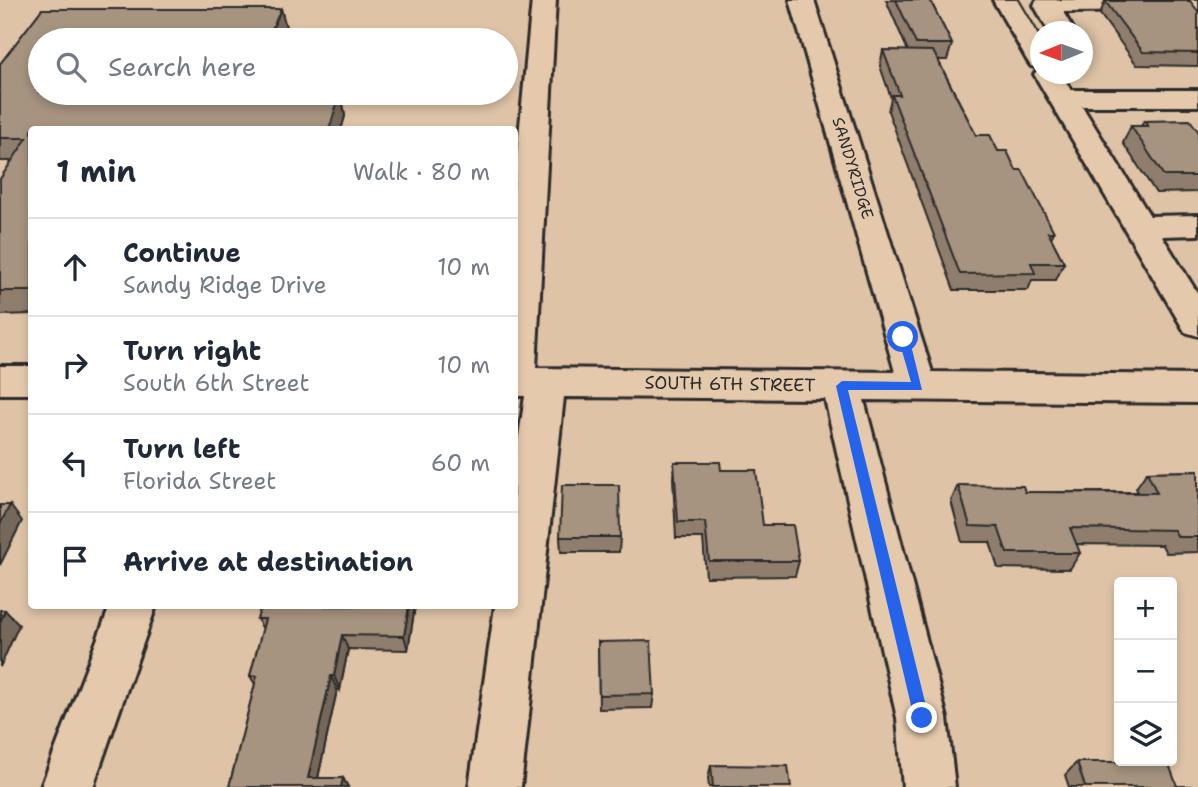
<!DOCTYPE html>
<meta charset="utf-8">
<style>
body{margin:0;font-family:"Shantell Sans",sans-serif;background:#f6f6f7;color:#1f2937}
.controls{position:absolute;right:21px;bottom:21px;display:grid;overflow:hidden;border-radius:7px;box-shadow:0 4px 10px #0003}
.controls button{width:63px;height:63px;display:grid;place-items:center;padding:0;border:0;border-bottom:2px solid #e0e1e3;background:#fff;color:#1f2937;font:35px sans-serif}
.compass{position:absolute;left:1030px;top:21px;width:63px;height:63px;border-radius:50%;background:#fff;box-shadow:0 4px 10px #0003;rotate:269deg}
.stop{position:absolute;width:21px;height:21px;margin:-16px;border:5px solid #2563eb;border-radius:50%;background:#fff}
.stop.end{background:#2563eb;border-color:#fff;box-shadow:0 2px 7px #0008}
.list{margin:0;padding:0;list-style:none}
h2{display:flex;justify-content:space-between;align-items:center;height:91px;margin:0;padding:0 28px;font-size:30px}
h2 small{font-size:23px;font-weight:400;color:#747a83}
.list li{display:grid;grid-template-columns:46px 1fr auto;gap:21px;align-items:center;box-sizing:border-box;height:98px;padding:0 28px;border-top:2px solid #e0e1e3}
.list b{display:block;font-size:26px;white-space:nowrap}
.list p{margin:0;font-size:23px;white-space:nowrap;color:#747a83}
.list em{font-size:23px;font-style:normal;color:#747a83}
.icon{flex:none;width:38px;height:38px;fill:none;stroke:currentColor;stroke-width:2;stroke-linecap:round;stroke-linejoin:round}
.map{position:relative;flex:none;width:1198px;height:787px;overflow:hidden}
.search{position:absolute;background:#fff;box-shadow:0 4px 10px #0003;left:28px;top:28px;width:490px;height:77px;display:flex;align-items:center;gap:18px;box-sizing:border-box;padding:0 24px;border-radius:38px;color:#747a83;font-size:26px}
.panel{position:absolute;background:#fff;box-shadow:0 4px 10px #0003;left:28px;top:126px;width:490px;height:483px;border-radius:7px}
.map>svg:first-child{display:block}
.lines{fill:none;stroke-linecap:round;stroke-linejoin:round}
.minor-casing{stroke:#2b2b2b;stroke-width:6}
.minor{fill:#e5c9ac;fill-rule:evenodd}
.wall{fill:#8f7e6e;stroke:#2b2b2b;stroke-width:2}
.shaded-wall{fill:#74675a;stroke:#2b2b2b;stroke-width:2}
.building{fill:#a69380;stroke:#2b2b2b;stroke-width:2}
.route{fill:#2563eb}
.labels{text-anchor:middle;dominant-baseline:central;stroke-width:6;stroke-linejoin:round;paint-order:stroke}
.far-street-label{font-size:16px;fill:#2b2b2b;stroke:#e5c9ac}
.street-label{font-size:18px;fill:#2b2b2b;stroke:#e5c9ac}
</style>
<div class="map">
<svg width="1198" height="787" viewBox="0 0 1198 787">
<rect width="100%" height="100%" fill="#dec3a7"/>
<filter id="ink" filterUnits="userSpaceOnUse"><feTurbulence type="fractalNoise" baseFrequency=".0143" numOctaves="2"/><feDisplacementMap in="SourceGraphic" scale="14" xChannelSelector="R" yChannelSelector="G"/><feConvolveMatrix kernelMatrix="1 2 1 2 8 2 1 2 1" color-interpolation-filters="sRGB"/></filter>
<g filter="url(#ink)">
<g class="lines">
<g class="minor-casing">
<path id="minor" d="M532 0H556L536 368 895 372 790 0H814L932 372 1198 375V403L864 400 947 718 955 787H903L897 718 825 399 564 397 521 787H469L495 606H514V469L525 396H514V189Z
M993 0H1017L1040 39V74H1061L1071 90H1198V106H1082L1150 216 1198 215V235L1162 236 1198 294V336L1185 332 1034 74 1040 68 1031 66 1027 60Z
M1037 0H1198V11L1063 12 1075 32H1049L1034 5Z
M0 366H32V394H0Z
M110 606H156L93 787H41Z"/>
</g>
<use href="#minor" class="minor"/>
</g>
<path class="wall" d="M886 0H930L952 44 947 60H938L976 135 998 151 1016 170 1054 232 1051 238 1064 263 1056 280H1032L1028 290H954L888 111 891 98 880 66 883 50 908 51Z
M1105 1 1198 11V66L1137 65 1100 14Z
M42 9H281L287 31 282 40H40V93H341L345 116 341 130H32V314L0 315V179L12 161H0V64Z
M1144 121 1198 131V192L1156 193 1123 143 1131 126H1141Z
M674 462 721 470 763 525 799 561 795 576 706 577 703 538H676L673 478Z
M1198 471V552L1166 553 1162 545 1076 544 1080 553 1070 569 998 568 990 542H962L951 501 958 485 1025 492H1138L1136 488 1147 472Z
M560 537H620L619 552H561Z
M415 606 408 650 348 649 340 690H337L318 778H343L348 787H229L255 684 250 676 263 629 257 619Z
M598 642 654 694 652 708 599 709Z
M1077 762 1177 786 1198 787H1069L1065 775Z
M711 765 791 787H709L708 778Z"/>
<path class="shaded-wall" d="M281 9 287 31 282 40H267Z
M329 93H341L345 116 341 130H329Z
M10 505 22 521 0 565V524Z
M409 606H415L408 650 404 636Z
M5 610 19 625 0 667V622Z
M342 635 348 649 340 690 334 676Z
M331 676 337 690 316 787 308 778Z
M343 778 348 787H341Z"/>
<path class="building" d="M896 0H930L952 44H916Z
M1105 1H1190L1198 11V53L1143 52Z
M42 9H281L267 40H40V93H329L328 94H340L329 130H32V291H0V179L27 138H0V64Z
M883 50 933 51 976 135H990L998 151H1007L1016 170H1022L1054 232H1048L1064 263H1031L1035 273 960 274 892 95H900Z
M1190 120 1198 131V156H1197L1198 158V176H1164L1131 126H1148L1144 121Z
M674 462H720L721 470H756L763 525H793L799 561H709L705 522H678Z
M1198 471V537H1178L1174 530 1070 528 1080 553H1007L998 527 970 526 958 485 1023 486 1025 492 1157 493 1147 472Z
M562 485H619L620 537H560Z
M0 505H10L0 524Z
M261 606H409L404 636 342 635 334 676H331L308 778H343L341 787H229L257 676H250L265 619H257Z
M0 610H5L0 622Z
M651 641 654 694 599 695 598 642Z
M1077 762H1168L1177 786H1198V787H1085Z
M711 765 788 766 791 787H713Z"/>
</g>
<path class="route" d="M903 333 909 337 922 390H848L929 718 922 725 914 718 836 386 842 381 911 382 898 337Z"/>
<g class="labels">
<g class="far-street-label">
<text transform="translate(853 168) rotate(73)">SANDYRIDGE</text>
</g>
<g class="street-label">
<text transform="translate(730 384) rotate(1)">SOUTH 6TH STREET</text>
</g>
</g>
</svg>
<div class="controls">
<button>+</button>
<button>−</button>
<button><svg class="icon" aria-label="layers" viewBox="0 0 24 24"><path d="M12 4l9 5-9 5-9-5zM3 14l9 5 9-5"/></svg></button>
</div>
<svg class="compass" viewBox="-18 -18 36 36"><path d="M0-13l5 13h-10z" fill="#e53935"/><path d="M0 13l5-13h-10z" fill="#747a83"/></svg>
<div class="stop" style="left:903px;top:337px"></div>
<div class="stop end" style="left:922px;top:718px"></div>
<div class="search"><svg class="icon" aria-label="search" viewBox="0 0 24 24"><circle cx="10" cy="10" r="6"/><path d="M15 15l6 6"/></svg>Search here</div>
<section class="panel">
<h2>1 min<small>Walk · 80 m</small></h2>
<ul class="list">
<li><svg class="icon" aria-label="ahead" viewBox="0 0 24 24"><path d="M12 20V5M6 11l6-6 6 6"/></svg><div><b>Continue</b><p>Sandy Ridge Drive</p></div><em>10 m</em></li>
<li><svg class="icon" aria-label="right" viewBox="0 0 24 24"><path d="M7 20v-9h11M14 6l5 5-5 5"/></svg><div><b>Turn right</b><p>South 6th Street</p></div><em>10 m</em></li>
<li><svg class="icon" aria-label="left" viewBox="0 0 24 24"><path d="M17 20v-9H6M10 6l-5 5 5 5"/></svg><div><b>Turn left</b><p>Florida Street</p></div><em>60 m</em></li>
<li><svg class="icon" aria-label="arrive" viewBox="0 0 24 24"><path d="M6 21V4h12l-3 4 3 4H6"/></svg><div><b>Arrive at destination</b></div></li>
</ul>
</section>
</div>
